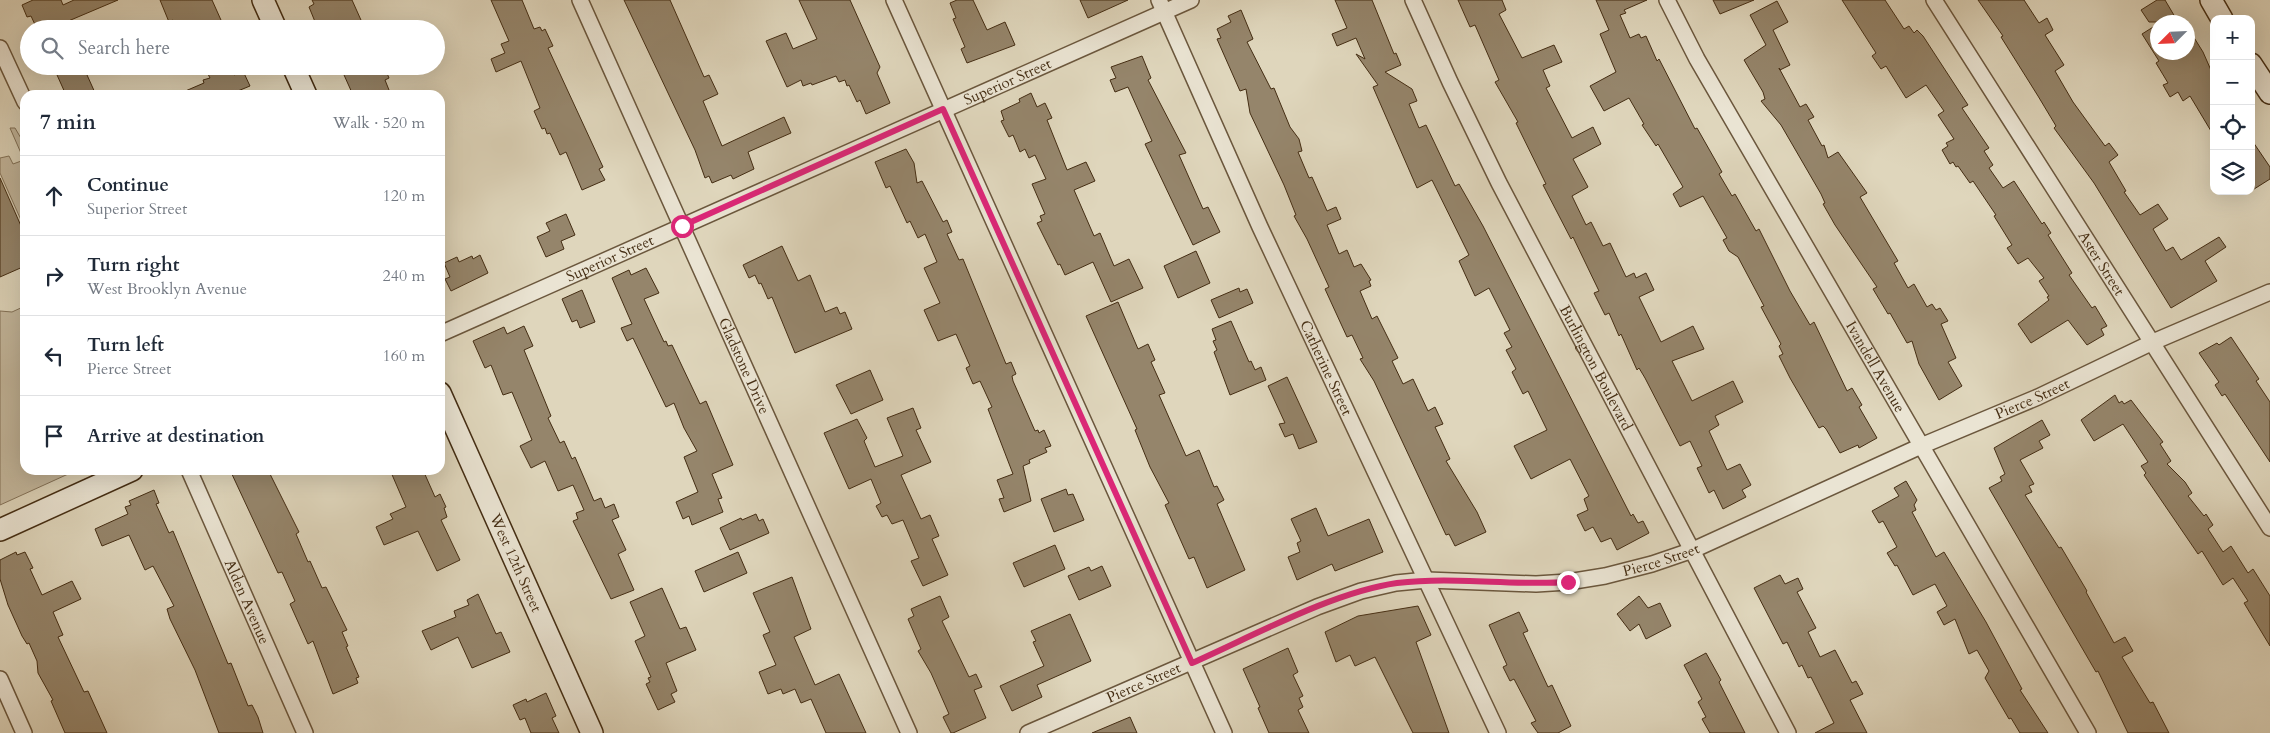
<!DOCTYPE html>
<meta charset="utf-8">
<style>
body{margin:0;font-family:Cardo,serif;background:#f6f6f7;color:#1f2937}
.controls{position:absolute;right:15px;top:15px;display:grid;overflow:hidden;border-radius:10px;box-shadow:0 5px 20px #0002}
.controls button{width:45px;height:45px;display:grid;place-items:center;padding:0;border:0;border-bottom:1px solid #e0e1e3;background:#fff;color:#1f2937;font:25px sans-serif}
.compass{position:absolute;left:2150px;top:15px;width:45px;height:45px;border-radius:50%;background:#fff;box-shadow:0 5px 20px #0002;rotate:246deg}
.stop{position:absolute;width:15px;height:15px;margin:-11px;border:4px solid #db2777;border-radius:50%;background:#fff}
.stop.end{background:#db2777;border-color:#fff;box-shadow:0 1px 5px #0008}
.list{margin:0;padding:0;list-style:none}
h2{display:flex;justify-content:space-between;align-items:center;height:65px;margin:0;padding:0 20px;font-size:21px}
h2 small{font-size:16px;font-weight:400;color:#747a83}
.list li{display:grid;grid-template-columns:32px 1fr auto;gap:15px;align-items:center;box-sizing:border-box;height:80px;padding:0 20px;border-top:1px solid #e0e1e3}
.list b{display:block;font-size:19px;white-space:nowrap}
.list p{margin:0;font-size:16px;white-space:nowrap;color:#747a83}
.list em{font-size:16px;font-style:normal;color:#747a83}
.icon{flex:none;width:28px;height:28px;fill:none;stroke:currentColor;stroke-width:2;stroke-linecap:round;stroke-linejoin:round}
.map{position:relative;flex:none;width:2270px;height:733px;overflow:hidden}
.search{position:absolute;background:#fff;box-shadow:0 5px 20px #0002;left:20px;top:20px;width:425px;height:55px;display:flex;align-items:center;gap:12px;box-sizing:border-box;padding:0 18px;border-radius:28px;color:#747a83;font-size:19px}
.panel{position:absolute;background:#fff;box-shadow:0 5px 20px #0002;left:20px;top:90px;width:425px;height:385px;border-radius:15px}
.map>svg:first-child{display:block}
.green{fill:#c5b99f;stroke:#847359}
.building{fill:#95856b;stroke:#442d13}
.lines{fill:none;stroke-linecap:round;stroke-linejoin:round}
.street-casing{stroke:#6b573d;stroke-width:18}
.secondary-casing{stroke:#442d13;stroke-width:24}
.street{stroke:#eae4d3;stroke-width:15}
.secondary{stroke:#eae4d3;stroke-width:21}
.route{stroke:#db2777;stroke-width:6}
.labels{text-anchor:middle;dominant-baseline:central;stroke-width:4.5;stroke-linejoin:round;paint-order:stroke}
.street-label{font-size:15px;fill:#442d13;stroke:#eae4d3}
</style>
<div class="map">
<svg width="2270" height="733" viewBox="0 0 2270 733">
<rect width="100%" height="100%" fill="#dfd6bc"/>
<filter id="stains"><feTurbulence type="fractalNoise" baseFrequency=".004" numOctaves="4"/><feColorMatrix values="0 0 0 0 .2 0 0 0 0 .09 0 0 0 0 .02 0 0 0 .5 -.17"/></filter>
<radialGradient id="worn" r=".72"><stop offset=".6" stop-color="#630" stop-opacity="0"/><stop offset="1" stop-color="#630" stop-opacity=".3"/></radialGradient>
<path class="green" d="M10 128H15L25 145V229L0 173V158L9 156 13 164 24 160Z
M25 306V470H77L0 505V311L12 312Z"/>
<path class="building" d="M33 0H61L63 5 74 0H118L66 22 69 29H37L31 16 27 17 22 5Z
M160 0H212L225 29H177L173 20 169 22Z
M312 0H352L365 29H318L309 7 314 4Z
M491 0H522L534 29 540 27 542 31 545 29 553 46 548 48 603 167 599 169 605 180 582 190 566 152 560 155 550 133 547 134 545 128 542 129 534 111 540 108 521 61 496 72 491 59 505 53 501 44 509 41Z
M624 0H670L704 77 709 75 718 94 703 101 722 146 784 117 791 133 748 152 754 169 733 179 731 175 712 183 709 176 705 178 695 150Z
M799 0H850L880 67 877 73 890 103 866 114 860 100 857 102 849 85 847 86 845 80 839 82 836 76 812 85 811 83 803 86 801 80 787 87 766 41 786 33 793 49 817 39Z
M957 0H973L987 30 1005 22 1015 45 967 63 961 49 965 47 953 19 956 18 950 3Z
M1080 0H1128L1088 18Z
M1335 0H1372L1394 54 1396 53 1401 65 1385 72 1412 89 1417 101 1409 104 1419 128 1426 125 1455 186 1459 184 1483 226 1631 516 1633 514 1638 523 1643 521 1649 533 1617 550 1611 538 1601 542 1593 527 1585 531 1577 515 1588 510 1584 499 1589 496 1570 459 1531 479 1514 446 1547 430 1528 391 1523 394 1512 372 1516 369 1506 350 1512 347 1504 333 1510 330 1489 288 1475 296 1459 261 1469 255 1432 180 1417 188 1373 87 1378 85 1356 54 1365 59 1356 38 1337 46 1332 34 1347 28Z
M1458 0H1502L1506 10 1499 14 1522 58 1554 45 1562 62 1543 70 1550 86 1546 88 1572 138 1593 127 1601 144 1573 159 1588 187 1572 196 1586 225 1591 222 1603 246 1610 243 1626 277 1634 273 1636 278 1646 273 1654 290 1639 297 1661 342 1693 326 1704 349 1672 361 1692 401 1733 381 1743 402 1715 416 1719 425 1709 431 1727 470 1740 464 1751 485 1742 490 1746 497 1723 509 1714 490 1709 493 1697 468 1702 466 1690 441 1680 446 1645 378 1639 368 1637 370 1621 334 1619 336 1609 313 1605 315 1594 293 1599 291 1573 237 1571 239 1543 185 1546 184 1516 123 1518 122 1495 82 1499 80 1475 25 1470 27Z
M1596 0H1647L1624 10 1626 13 1620 15 1630 38 1639 34 1641 38 1646 36 1657 61 1659 59 1695 129 1697 128 1722 172 1719 174 1732 196 1735 194 1756 231 1759 229 1790 291 1810 325 1814 322 1847 391 1852 388 1862 405 1859 407 1877 438 1859 448 1858 445 1840 453 1826 429 1823 426 1819 428 1790 378 1779 356 1783 354 1779 346 1781 344 1761 307 1764 306 1738 257 1729 251 1723 240 1727 238 1703 196 1680 207 1673 194 1683 187 1658 144 1656 146 1642 125 1644 124 1629 98 1604 111 1590 86 1616 72 1600 34 1609 30Z
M1713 0H1754L1720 14Z
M1842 0H1885L1904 29 1909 26 1914 33 1917 30 1923 36 1968 105 1962 108 1989 148 1984 151 1993 165 1989 168 2003 188 2014 181 2042 224 2044 222 2051 233 2048 235 2072 273 2069 275 2092 308 2095 306 2107 326 2101 329 2104 335 2087 345 2068 320 2031 343 2018 324 2049 300 2047 297 2049 296 2039 281 2044 278 2028 258 2018 264 2007 248 2012 245 1994 216 1996 215 1973 181 1970 183 1958 166 1956 167 1953 162 1950 164 1942 150 1948 146 1946 143 1954 139 1938 115 1944 111 1926 85 1906 98 1886 66 1881 69 1872 56 1876 53Z
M1978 0H2024L2039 23 2047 18 2053 30 2045 35 2064 65 2055 71 2073 102 2105 146 2109 143 2118 155 2109 162 2126 191 2124 192 2140 215 2158 204 2168 219 2153 229 2166 251 2173 247 2181 260 2219 237 2226 247 2205 261 2217 281 2171 308 2094 183 2054 128 2056 126 2038 96 2001 37 2003 36Z
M2157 0H2165L2178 22H2149L2141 10Z
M1777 1 1788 22 1773 30 1790 65 1780 70 1779 68 1800 107 1806 104 1814 117 1808 120 1822 146 1824 145 1828 158 1838 152 1867 193 1860 197 1898 261 1894 263 1908 288 1914 284 1927 307 1932 304 1936 310 1940 308 1948 321 1941 324 1956 358 1948 362 1962 386 1939 400 1919 364 1912 341 1907 343 1890 313 1888 314 1873 289 1877 287 1835 225 1823 204 1825 203 1821 194 1781 125 1761 101 1765 99 1763 92 1744 60 1766 45 1750 15Z
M1241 10 1253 39 1247 42 1271 89 1274 88 1290 127 1299 139 1302 151 1298 152 1309 178 1312 177 1327 211 1336 207 1341 219 1327 225 1339 254 1347 250 1354 267 1361 264 1371 280 1369 281 1371 286 1360 291 1372 319 1377 316 1398 358 1392 361 1403 384 1413 379 1428 411 1435 407 1443 424 1435 427 1450 459 1446 461 1477 512 1486 532 1455 546 1449 534 1446 535 1374 381 1360 359 1363 358 1352 335 1347 337 1325 289 1329 287 1307 239 1294 216 1296 215 1284 185 1250 113 1246 89 1240 91 1217 39 1221 38 1217 29 1231 22 1228 16Z
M2158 24V52H2188V28L2203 52 2214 77V136L2190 96 2183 101 2178 92 2170 97 2163 85 2168 83 2156 63 2159 61 2142 34Z
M1142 56 1151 78 1148 80 1186 153 1179 155 1203 209 1208 207 1220 232 1193 245 1145 144 1152 141 1128 87 1115 92 1110 80 1116 78 1111 67Z
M53 66H83L96 95H66Z
M204 66H230L234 75 243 71 250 86 228 95H176L204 83 203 80 210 78Z
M340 66H384L389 78 385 80 391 95H353Z
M1031 93 1037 107 1045 103 1052 118 1047 120 1067 170 1086 162 1095 181 1074 190 1094 236 1100 233 1114 266 1129 259 1143 288 1111 302 1093 262 1065 275 1060 264 1058 265 1037 223 1042 221 1040 216 1045 214 1032 184 1046 179 1035 155 1029 158 1025 149 1020 152 1013 135 1009 137 1001 121 1004 120 1001 111 1020 102 1019 99Z
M2251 139 2270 167V179L2251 191Z
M906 149 914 163 917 183 922 181 943 222 947 220 952 232 947 234 959 260 963 259 1006 364 1011 362 1016 374 1012 376 1013 381 1035 431 1038 430 1039 433 1044 430 1051 446 1045 448 1047 452 1029 460 1030 463 1023 466 1031 501 1004 512 999 499 1004 498 997 480 1013 474 988 409 992 407 980 381 973 384 966 368 970 366 956 334 938 341 924 310 940 303 924 268 937 262 925 234 918 238 910 221 907 223 890 186 886 188 875 162Z
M0 178 25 235V266L0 277Z
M566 214 575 235 561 241 564 249 546 257 537 237 550 231 546 223Z
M782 246 798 281 810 275 825 312 837 307 840 314 845 312 852 329 795 353 772 297 768 299 761 283 759 284 755 275 749 278 743 265Z
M1196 251 1210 283 1178 298 1164 266Z
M480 255 488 273 451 291 445 279 450 277 444 263 457 257 459 262 472 256 473 259Z
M646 268 659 293 644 299 664 342 666 341 668 346 672 345 700 404 706 401 733 465 712 474 722 498 718 499 723 512 692 525 689 516 683 519 676 502 698 492 684 457 697 451 684 428 674 403 666 407 633 338 627 341 621 328 632 324 612 278 629 270 631 275Z
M1239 288 1240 292 1247 289 1253 303 1219 318 1211 300Z
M582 290 595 322 580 328 577 320 572 322 562 299Z
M1118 302 1138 349 1148 344 1155 360 1151 362 1165 393 1159 395 1186 456 1199 450 1214 487 1217 486 1224 500 1217 504 1245 570 1207 588 1194 557 1189 559 1165 505 1169 503 1150 467 1135 430 1137 429 1086 316Z
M1231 321 1249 362 1251 361 1255 370 1261 367 1266 380 1230 395 1214 352 1217 350 1213 341 1216 340 1212 329Z
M524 326 533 346 524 350 551 416 548 418 560 443 564 441 572 459 575 457 594 501 601 498 605 508 614 504 619 517 612 520 626 550 618 554 634 590 611 599 573 521 578 519 576 513 584 510 573 485 558 491 545 461 531 468 520 446 532 440 512 392 503 395 491 365 485 368 473 341 504 327 507 334Z
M2231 337 2259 379 2256 381 2270 402V462L2225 394 2222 396 2215 385 2219 382 2199 353 2217 343 2219 345Z
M870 370 883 400 851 414 836 385Z
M1287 377 1317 442 1299 449 1293 434 1285 437 1279 424 1285 423 1268 386Z
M2115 395 2119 403 2122 401 2124 404 2131 400 2163 442 2160 444 2171 461 2167 464 2185 482 2192 493 2188 496 2204 516 2206 514 2213 525 2208 529 2223 552 2231 546 2248 573 2253 569 2270 596V646L2244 603 2248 601 2233 578 2223 585 2202 551 2198 554 2144 475 2146 473 2141 466 2148 462 2123 424 2094 441 2081 420Z
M913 408 921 428 916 430 931 462 901 475 921 519 930 515 939 536 932 539 948 575 923 586 911 561 919 558 903 520 892 524 887 515 882 517 876 506 881 503 871 479 849 489 824 433 857 419 867 438 864 441 875 467 903 456 887 418Z
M2042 420 2050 435 2039 441 2043 448 2020 460 2034 484 2029 486 2032 492 2025 495 2059 548 2061 547 2087 591 2086 592 2114 643 2125 637 2133 651 2122 657 2150 703 2153 702 2169 733H2128L2098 671 2096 672 1989 488 2002 481 2000 477 2005 474 1994 448Z
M230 470H268L299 532 296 534 308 562 310 561 322 588 326 587 347 630 342 632 348 646 346 647 359 677 356 678 358 683 333 694 313 641 308 644 290 604 295 601 282 572 278 573Z
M390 470H423L435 497 440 494 446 507 444 508 447 517 441 520 460 560 437 571 418 531 384 545 376 527 393 519 390 514 406 507Z
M1906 481 1917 500 1914 505 1916 510 1912 512 1936 557 1944 552 1986 622 2022 689 2020 690 2048 733H2020L2011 718 2009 719 1985 678 1989 671 1977 650 1969 654 1955 619 1944 625 1937 612 1947 606 1935 584 1913 595 1897 565 1895 566 1887 553 1897 547 1883 521 1879 523 1872 511 1899 496 1894 488Z
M1066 489 1068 495 1073 494 1084 520 1054 532 1041 499Z
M154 490 159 503 156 504 169 533 173 531 228 664 231 663 248 706 252 705 258 717 263 733H219L195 670 170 619 167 609 174 606 153 566 145 570 129 535 102 546 95 529 128 514 125 507 131 505 129 501Z
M1316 508 1328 536 1369 519 1383 552 1335 571 1332 564 1297 580 1288 557 1300 552 1297 543 1301 541 1291 519Z
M756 514 759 521 763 519 769 533 730 550 720 528 741 518 742 520Z
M1055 545 1065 569 1024 587 1013 563Z
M16 552 17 555 25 552 33 568 30 569 42 595 72 581 81 599 53 612 63 635 58 637 84 692 88 691 107 733H65L51 701 53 700 38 673 37 661 29 643 27 644 22 636 8 605 0 579V560Z
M738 552 747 573 704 592 695 571Z
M1102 566 1111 586 1079 600 1068 576 1089 567 1091 571Z
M1780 575 1785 584 1798 578 1803 589 1797 592 1816 628 1808 632 1820 657 1835 650 1852 683 1856 681 1863 694 1850 700 1867 733H1815L1834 723 1811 677 1808 678 1802 665 1799 667 1787 642 1783 644 1754 588Z
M792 577 811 629 794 637 815 685 839 674 866 733H826L811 699 801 703 795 689 783 694 781 689 768 694 759 672 776 665 763 635 770 632 753 593Z
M662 588 680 629 686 627 696 650 666 663 677 691 671 694 675 702 658 710 646 684 650 682 648 678 651 677 635 641 645 636 630 602Z
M478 594 496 634 501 632 510 652 472 668 458 637 431 650 422 631 456 617 454 611 469 605 467 600Z
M940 596 949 617 942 621 969 677 976 674 982 687 974 690 986 718 953 733H951L943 717 949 714 931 673 918 651 921 649 908 619 914 616 911 609Z
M1639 596 1648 608 1660 603 1671 626 1646 639 1639 624 1630 631 1617 614Z
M1418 606 1431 635 1416 642 1449 733H1413L1375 657 1355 666 1350 655 1336 662 1325 632 1358 616Z
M1519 612 1528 631 1523 633 1548 687 1552 685 1571 726 1558 733H1538L1531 723 1536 721 1514 679 1510 681 1503 667 1507 665 1489 625Z
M1070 614 1091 661 1037 685 1042 697 1012 711 1000 686 1044 666 1033 642 1036 641 1031 631Z
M1288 648 1298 672 1293 675 1303 696 1299 698 1303 707 1298 710 1309 733H1269L1258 708 1260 707 1243 669Z
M1706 653 1721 680 1719 682 1745 733H1710L1702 719 1706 717 1698 702 1702 699 1684 665Z
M546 693 556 716 552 718 559 733H531L525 718 520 720 513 705 526 699 527 702Z
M1130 717 1137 733H1092Z"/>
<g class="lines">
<g class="street-casing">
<g id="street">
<path id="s1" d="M580 0 909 733"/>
<path d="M894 0 1224 733"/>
<path id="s2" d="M1159 0 1260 227 1498 733"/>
<path id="s3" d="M1413 0 1450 82 1499 183 1788 733"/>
<path id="s4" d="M1667 0 1697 59 2088 733"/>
<path id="s5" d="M1934 0 2270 528"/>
<path d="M0 48 25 102"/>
<path id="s6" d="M440 334 1191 0"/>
<path id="s7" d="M189 470 305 733"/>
<path d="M0 679 24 733"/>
<path id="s8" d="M1028 733 1317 607 1361 591 1396 583 1427 580 1536 584 1568 582 1605 576 1652 564 1693 550 1921 446 2038 397 2153 342 2270 292"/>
</g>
</g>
<g class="secondary-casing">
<g id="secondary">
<path d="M263 0 276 29"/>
<path d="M2211 0 2222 19"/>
<path d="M2251 64 2270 93"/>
<path d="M293 66 306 95"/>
<path id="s9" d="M440 393 592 733"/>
<path d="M0 530 132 470"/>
</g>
</g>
<use href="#street" class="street"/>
<use href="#secondary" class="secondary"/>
</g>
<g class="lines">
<path class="route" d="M682 226 943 109 1192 663C1253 636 1333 592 1397 583 1454 576 1511 586 1568 582"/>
</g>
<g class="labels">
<g class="street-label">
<text stroke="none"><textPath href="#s6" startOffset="621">Superior Street</textPath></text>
<text stroke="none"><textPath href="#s6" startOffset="186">Superior Street</textPath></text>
<text stroke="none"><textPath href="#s5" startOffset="312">Aster Street</textPath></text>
<text stroke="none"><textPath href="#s1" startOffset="401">Gladstone Drive</textPath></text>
<text stroke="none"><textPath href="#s2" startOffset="404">Catherine Street</textPath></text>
<text stroke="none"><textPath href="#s4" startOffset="422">Ivandell Avenue</textPath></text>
<text stroke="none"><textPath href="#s3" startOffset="411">Burlington Boulevard</textPath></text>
<text stroke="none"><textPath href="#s8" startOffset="1071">Pierce Street</textPath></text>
<text stroke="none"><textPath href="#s8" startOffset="666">Pierce Street</textPath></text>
<text stroke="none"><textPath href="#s9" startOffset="186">West 12th Street</textPath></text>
<text stroke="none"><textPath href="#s7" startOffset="144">Alden Avenue</textPath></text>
<text stroke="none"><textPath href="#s8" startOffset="126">Pierce Street</textPath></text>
</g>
</g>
<rect width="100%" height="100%" filter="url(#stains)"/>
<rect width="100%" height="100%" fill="url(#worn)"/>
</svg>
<div class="controls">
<button>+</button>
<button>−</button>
<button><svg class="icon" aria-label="locate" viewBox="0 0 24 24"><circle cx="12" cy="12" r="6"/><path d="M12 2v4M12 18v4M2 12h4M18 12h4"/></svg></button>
<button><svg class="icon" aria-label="layers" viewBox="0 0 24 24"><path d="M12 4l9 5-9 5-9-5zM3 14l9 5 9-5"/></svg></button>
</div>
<svg class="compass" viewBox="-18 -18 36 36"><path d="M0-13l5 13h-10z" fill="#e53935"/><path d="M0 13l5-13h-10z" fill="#747a83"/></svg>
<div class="stop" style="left:682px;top:226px"></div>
<div class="stop end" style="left:1568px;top:582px"></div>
<div class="search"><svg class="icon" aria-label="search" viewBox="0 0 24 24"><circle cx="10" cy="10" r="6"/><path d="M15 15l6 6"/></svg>Search here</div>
<section class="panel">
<h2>7 min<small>Walk · 520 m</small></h2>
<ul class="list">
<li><svg class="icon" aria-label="ahead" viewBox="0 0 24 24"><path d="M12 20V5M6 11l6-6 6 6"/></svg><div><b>Continue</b><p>Superior Street</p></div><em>120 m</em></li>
<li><svg class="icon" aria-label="right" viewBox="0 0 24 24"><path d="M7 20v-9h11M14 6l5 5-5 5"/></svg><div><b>Turn right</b><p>West Brooklyn Avenue</p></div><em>240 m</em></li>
<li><svg class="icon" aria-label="left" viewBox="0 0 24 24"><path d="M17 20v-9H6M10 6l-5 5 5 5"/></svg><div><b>Turn left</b><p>Pierce Street</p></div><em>160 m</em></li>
<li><svg class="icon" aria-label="arrive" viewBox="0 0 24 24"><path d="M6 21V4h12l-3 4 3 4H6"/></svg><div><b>Arrive at destination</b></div></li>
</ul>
</section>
</div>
